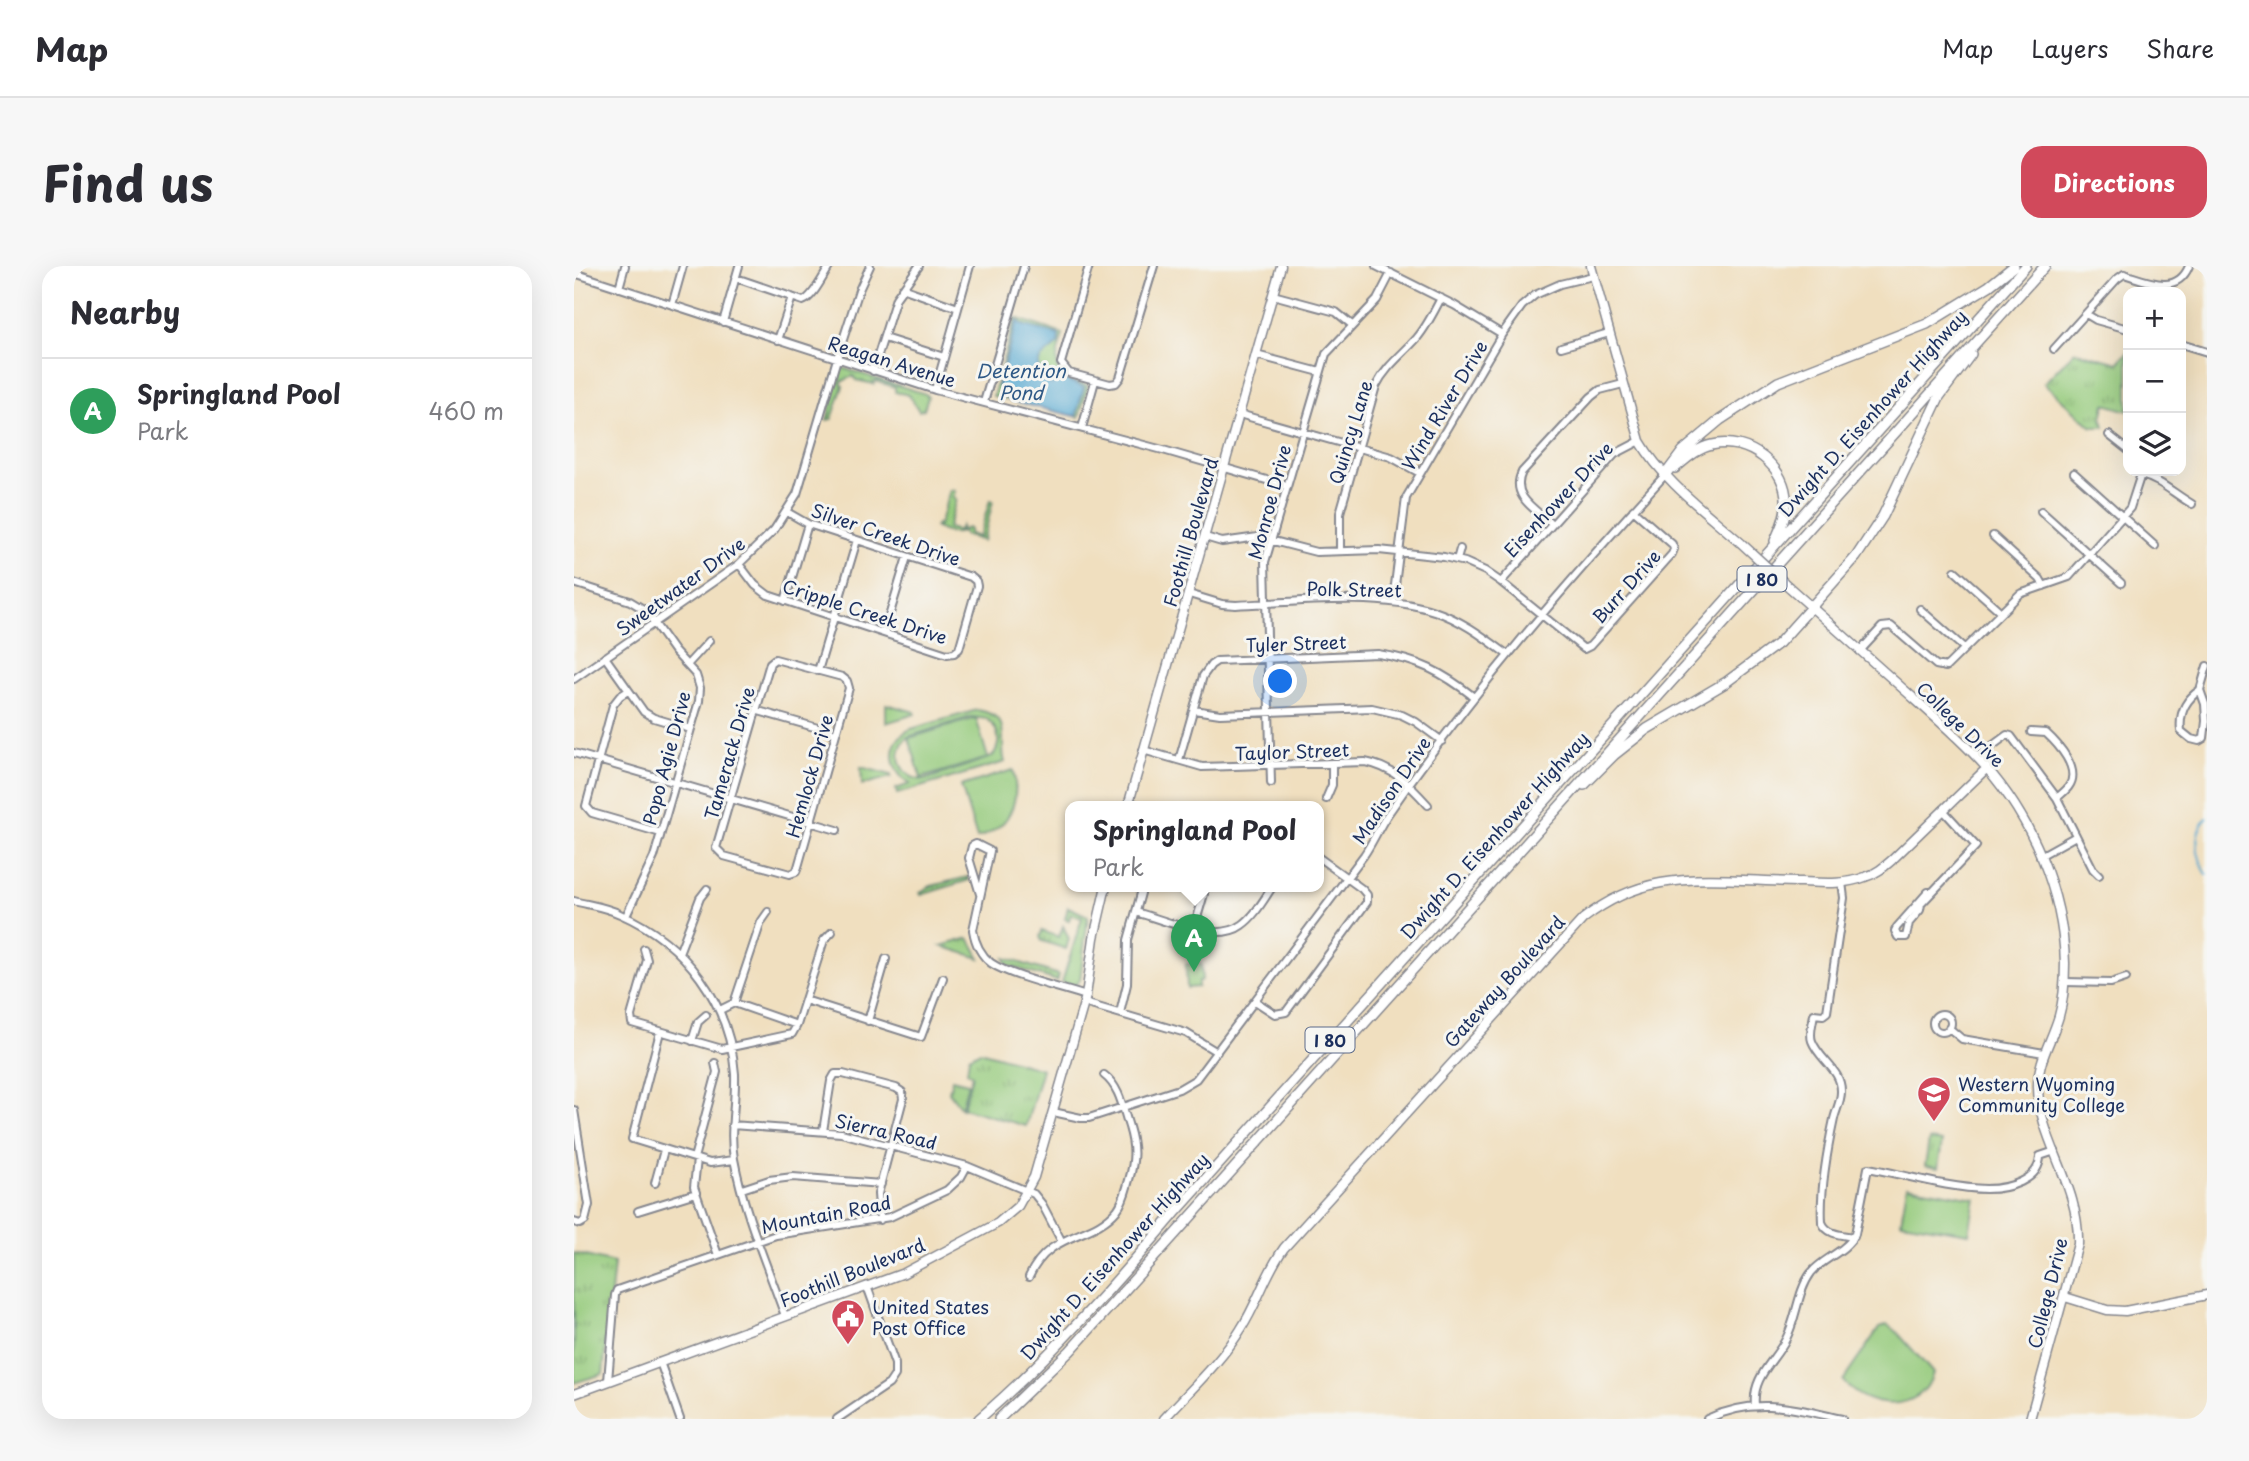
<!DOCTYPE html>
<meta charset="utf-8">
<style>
body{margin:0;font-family:"Playpen Sans",sans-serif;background:#f7f7f7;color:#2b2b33}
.controls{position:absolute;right:21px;top:21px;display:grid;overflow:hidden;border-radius:14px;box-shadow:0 7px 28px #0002}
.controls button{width:63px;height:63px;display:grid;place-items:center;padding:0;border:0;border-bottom:2px solid #e1e1e2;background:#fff;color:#2b2b33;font:35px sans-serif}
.you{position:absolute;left:707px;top:416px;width:24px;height:24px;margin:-18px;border:5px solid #fff;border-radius:50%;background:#1a73e8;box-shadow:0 0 0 10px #1a73e833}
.badge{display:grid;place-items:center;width:46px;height:46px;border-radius:50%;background:#d1495b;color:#fff;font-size:23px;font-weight:700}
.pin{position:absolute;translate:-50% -58px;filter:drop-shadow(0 2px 4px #0008)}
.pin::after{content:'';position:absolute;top:37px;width:24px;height:21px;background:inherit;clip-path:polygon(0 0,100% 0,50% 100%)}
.popup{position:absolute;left:491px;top:535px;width:259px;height:91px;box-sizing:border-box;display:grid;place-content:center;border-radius:14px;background:#fff;filter:drop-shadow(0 2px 5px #0005);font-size:23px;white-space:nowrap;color:#7c7c81}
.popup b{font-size:26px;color:#2b2b33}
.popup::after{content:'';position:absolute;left:50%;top:100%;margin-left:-14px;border:14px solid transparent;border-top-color:#fff}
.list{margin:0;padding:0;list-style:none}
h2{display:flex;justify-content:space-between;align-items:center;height:91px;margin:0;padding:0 28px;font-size:30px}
h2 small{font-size:23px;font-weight:400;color:#7c7c81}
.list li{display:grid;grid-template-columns:46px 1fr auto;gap:21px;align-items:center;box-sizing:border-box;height:105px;padding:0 28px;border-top:2px solid #e1e1e2}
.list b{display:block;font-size:26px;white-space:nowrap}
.list p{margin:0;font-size:23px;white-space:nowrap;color:#7c7c81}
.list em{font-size:23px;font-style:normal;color:#7c7c81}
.icon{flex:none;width:38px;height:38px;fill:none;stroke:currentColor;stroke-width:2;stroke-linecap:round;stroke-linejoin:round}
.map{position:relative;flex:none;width:1633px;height:1153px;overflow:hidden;border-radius:21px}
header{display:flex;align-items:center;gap:42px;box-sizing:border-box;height:98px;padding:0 35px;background:#fff;border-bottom:2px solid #e1e1e2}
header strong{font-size:33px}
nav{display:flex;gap:38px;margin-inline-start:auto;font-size:24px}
.intro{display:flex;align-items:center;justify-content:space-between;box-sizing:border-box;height:168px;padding:0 42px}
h1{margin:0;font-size:49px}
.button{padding:18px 32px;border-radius:21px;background:#d1495b;color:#fff;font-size:24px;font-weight:700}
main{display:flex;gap:42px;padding:0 42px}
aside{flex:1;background:#fff;border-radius:21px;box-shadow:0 7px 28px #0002}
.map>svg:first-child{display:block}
.grass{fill:url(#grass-tufts);stroke:#587c6c;stroke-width:2}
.pitch{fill:#95ca7b;stroke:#587c6c;stroke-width:2;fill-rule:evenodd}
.water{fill:#55a7d0;stroke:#386b97;stroke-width:2}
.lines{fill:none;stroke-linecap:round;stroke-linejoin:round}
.stream{stroke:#55a7d0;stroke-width:2}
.minor-casing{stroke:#86878e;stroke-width:10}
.major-casing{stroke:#86878e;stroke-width:11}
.highway-casing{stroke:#86878e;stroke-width:12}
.minor{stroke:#fff;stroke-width:6}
.major{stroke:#fff;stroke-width:8}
.highway{stroke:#fff;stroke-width:9}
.major-bridge-casing{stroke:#86878e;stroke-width:11;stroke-linecap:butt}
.major-bridge{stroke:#fff;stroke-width:8}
.labels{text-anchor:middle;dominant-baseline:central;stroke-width:6;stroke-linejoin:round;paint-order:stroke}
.shield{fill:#f6f6f2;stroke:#5d6b8a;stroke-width:2}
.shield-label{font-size:16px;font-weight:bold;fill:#1b2f5e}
.street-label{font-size:18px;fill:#1b2f5e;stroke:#f6f6f2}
.poi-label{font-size:18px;fill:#1b2f5e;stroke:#f6f6f2;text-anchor:start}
.water-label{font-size:19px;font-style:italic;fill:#2f5986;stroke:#f6f6f2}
</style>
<header>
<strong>Map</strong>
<nav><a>Map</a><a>Layers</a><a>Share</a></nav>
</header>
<div class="intro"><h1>Find us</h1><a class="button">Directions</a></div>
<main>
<aside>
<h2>Nearby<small></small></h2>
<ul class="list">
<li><span class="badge" style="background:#2e9e5b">A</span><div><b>Springland Pool</b><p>Park</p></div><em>460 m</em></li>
</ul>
</aside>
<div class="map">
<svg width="1633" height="1153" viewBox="0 0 1633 1153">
<defs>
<pattern id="grass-tufts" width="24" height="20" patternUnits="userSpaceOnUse" patternTransform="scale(1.75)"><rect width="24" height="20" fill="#95ca7b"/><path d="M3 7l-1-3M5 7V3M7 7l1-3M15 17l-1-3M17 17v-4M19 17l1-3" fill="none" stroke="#79a468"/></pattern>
</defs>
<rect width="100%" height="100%" fill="#f6f6f2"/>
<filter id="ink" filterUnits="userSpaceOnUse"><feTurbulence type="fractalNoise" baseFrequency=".0143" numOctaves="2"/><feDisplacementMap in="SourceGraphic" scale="14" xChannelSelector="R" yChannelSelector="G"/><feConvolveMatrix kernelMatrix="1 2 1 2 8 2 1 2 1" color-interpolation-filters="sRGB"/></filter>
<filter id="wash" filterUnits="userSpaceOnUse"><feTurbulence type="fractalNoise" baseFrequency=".00686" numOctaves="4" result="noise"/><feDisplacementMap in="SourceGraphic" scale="28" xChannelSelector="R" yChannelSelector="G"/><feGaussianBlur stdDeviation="1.57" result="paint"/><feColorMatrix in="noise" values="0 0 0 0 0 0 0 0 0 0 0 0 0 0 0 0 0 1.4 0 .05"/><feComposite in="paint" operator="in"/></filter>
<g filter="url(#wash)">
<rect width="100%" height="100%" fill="#f0dfbf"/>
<path class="grass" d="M441 52 489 68C486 81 475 103 492 112 499 116 507 116 514 120L505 151 419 130Z
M1501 85 1544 97 1554 86V145L1531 138 1528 153 1530 161H1518L1470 117Z
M269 102 352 128 354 131 350 143 345 145 335 129 321 126V121L301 115 300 118 282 114 279 110 267 116 269 120 258 153 253 154 265 105Z
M376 224 381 225 379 232 382 233 374 262 384 265 387 260V266C379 269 366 266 361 260L362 258 365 259Z
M416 234 419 235 409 275 390 269 388 264 395 262V268L405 271Z
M394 611 395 614 347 629 346 626 357 620Z
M494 641 514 650 506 714 500 720 488 716 508 652 497 648 495 654 491 653Z
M489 660 495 673 492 683 468 675 466 671 468 665 485 671Z
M395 672 406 692 367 680Z
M431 692 485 709 483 715 433 699Z
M612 698H627L628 714 624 715V721L613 722Z
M406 785 468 803 452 860 389 842 398 809 393 806 395 791Z
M378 813 394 817 387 842 375 826Z
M1355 874 1368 876 1364 902 1351 900Z
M0 987 40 997 29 1108 0 1117Z"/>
<path class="pitch" d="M312 438 341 446V448L312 457Z
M403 444C441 450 424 475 431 496L323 528 322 523 336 518C314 504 312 475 337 463ZM397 451 413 453C426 464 428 477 418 491L350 514C326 513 317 487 334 471Z
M402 452 414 492 347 512 335 472Z
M287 501 317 509V511L288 519Z
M439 504C447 536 435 563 403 572L387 520Z
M1333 920 1401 932 1395 967 1327 956Z
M1313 1059 1322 1065 1359 1107C1348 1149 1291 1144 1269 1115L1301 1068 1305 1062Z"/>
<path class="water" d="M443 55 448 59 485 69 484 78 466 93 464 99 468 111 477 118 489 113 510 121 502 150 436 135 429 129 424 119Z"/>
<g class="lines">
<path class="stream" d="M1633 552C1617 568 1623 591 1633 609"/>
</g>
</g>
<g filter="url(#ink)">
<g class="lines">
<g class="minor-casing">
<path id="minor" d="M515 0 487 97 495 107 536 118 542 117 546 112 580 0
M802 0 880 39 928 68
M0 7 361 124 589 184 713 220
M1550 8C1573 15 1603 30 1615 0
M162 12 229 35C239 32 249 10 256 0
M45 22 51 0
M328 22 384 42
M699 29 762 46 778 59
M98 39 109 0
M1512 48 1522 54 1554 63
M149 56 165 0
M310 72 370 91
M204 74 218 31
M1607 78 1633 86
M987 81 1035 67
M1480 83 1543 13 1550 8
M682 89 746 106
M299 105 322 32 345 0
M361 124 396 0
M410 136 450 0
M665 148 817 191 846 207
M508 162 521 115
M1535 169 1554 184
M1500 207 1581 280
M1567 209C1587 214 1600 228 1618 238
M1467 245 1547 317
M978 258C961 243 936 230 948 206L1017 131 1026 124 1049 118
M1419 270 1466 313 1470 320
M631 271 648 276 684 271 742 286 805 284 870 291 891 296 911 305 927 316 1010 383 1016 380 1098 288 1100 283 1098 278 1059 244
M766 285V247L802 120C812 100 829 88 843 72 853 60 860 46 867 32
M883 294 886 283
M165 298 181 319 194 329 373 388 380 387 385 383 403 320 402 315 397 311 234 258 213 246
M1381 305 1427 346
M927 316 1041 188 1066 175
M0 317 56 335 71 344 100 385 122 409 126 422 125 435 80 591 52 650
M615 328 648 338 662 339C721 336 806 326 860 345 888 354 911 372 934 389
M211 335 234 258
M819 335 832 232 928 68 948 40 961 29 986 18 1019 10
M1346 343 1390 382
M310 367 333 291
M1286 385 1308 361 1317 360 1362 399 1372 401 1446 328 1495 311 1556 242 1568 205
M31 391 70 446 80 452 117 463
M201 393 268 411 273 415 275 422 224 601 222 606 216 608 150 590 142 582 196 397Z
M114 398 135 375
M244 405 283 274
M0 413 165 298 200 264 223 228 265 86 285 24 296 0
M1626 424C1611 434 1605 448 1607 465L1617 473 1625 475 1630 472 1632 455 1631 438 1626 424 1633 400
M54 425 46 430 39 439 12 540 18 547 87 567
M181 444 261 467
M620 444 646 448 798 442 828 449 842 456 868 475
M1457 466 1472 467C1484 478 1507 503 1495 520 1493 524 1487 528 1483 532
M569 484 628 501 791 496C819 501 836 519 854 539
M0 487 263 564
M1403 491 1433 469 1437 470 1483 532 1519 603 1525 609
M605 494 629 410 637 399 643 395 804 388C845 394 868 406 900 431
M697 517 691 296 752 88 803 34 817 7
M752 533 758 519V497
M555 536 566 540
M1466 590 1502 570
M1268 616 1270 632 1253 746 1249 749 1240 748C1239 756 1235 767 1238 775 1245 794 1268 804 1267 826 1267 835 1262 844 1260 853 1253 885 1246 923 1248 956 1253 969 1268 969 1280 971
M1358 626H1354L1323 661 1321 665 1324 671H1332L1335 657 1346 644 1347 638 1402 580 1369 544
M406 628 395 592 398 580 402 578 416 585 399 664C401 677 407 689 417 697 436 710 488 722 512 730
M0 635C15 639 32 641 46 648 112 677 156 737 161 808 162 837 155 865 160 893 170 947 193 999 211 1050
M562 646C590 654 643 678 668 659 681 650 690 633 699 620
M620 662 630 628V620
M70 683 73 694 57 750 58 757 148 783 218 768 223 759 250 674 258 666
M105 687 126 632 133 623
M1491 716 1537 717 1552 712
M231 734 347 771 369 712
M681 735 701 748 712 746 793 636V629L788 623 744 591
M160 737 223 759
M510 737 612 767 643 786
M146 744 160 737 187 656 194 646
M546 747 553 718 554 674 569 620
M1359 757a9 9 0 1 1 18 0a9 9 0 1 1-18 0Z
M294 755 312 693
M1375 762 1388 773 1470 787
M86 766 58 873 136 897 160 894
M118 775 124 756 132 749
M0 844 15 939 11 955 6 958 0 956
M479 846 507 852H515L605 823 622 813 790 589C799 576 805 561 814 548 897 427 993 317 1091 209
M158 859 267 867 393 900 460 928 468 938 488 976
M249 865 257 815 261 808H269L322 822 328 826 329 833 304 928 306 954
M120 892 143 806 141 797
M123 893 120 921 144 989
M81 917 90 884
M168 923 195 914 219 911 307 918
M64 945 122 927
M455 1011C475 965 518 974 543 944 550 935 552 924 555 914 561 894 561 881 555 861 549 843 546 821 530 809
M86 1096 106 1153
M34 1115 41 1029 43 1024 202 969 316 951 373 924 387 911 393 900
M1181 1139C1178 1111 1200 1096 1212 1073 1223 1052 1223 1026 1237 1007 1249 992 1272 986 1281 968L1294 902C1332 909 1374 922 1412 923 1433 923 1466 915 1466 890L1481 885
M263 1153 315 1118 321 1109V1098L293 1020
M1133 1153C1181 1130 1219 1142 1268 1153"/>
</g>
<g class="major-casing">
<path id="major" d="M1017 0 1066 175C1090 216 1131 245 1167 277
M1215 321C1252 354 1289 387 1326 420 1355 446 1385 471 1411 500 1458 553 1489 626 1491 697 1491 715 1490 733 1485 750 1478 774 1464 794 1464 820 1464 873 1506 919 1504 978L1456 1153
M554 540 707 0
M1491 1031 1533 1044 1551 1045 1633 1029
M0 1128 330 1007 424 957 444 940 460 911 512 730 520 672 532 620
M590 1153C616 1124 647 1096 667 1063 684 1037 691 1008 710 982L1009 653C1032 635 1058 622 1087 617 1130 609 1182 616 1227 616 1249 617 1271 619 1291 611 1302 608 1310 601 1318 594L1413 502"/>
</g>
<g class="highway-casing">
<path id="highway" d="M1101 202C1112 193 1123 182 1138 179 1173 170 1215 201 1212 239 1212 252 1206 263 1201 275
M1091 209 1109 185 1146 154 1204 116 1353 58 1415 20 1440 0
M1010 519 1040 489 1073 463 1151 417 1205 377 1282 291 1309 250 1365 131 1397 88
M405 1153C477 1091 539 1020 601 947L1452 0
M425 1153 496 1085 1471 0"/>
</g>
<use href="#minor" class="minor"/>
<use href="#major" class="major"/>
<use href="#highway" class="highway"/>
<g class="major-bridge-casing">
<path id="major-bridge" d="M1167 277 1215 321"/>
</g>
<use href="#major-bridge" class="major-bridge"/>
</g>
</g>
<defs>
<g id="university-pin" transform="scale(1.75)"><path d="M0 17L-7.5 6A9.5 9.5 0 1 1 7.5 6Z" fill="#d1495b" stroke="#f6f6f2"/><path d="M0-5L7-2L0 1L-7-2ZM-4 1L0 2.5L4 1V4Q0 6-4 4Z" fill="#fff"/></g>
<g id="civic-pin" transform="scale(1.75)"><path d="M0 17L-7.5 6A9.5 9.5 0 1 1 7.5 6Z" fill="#d1495b" stroke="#f6f6f2"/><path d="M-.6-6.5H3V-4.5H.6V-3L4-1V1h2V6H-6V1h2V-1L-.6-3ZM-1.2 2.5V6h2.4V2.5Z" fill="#fff"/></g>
</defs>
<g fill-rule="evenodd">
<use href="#university-pin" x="1360" y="827"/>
<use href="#civic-pin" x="274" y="1050"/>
</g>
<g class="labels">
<g class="shield">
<rect x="1163.5" y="300.5" width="49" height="25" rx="5"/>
<rect x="731.5" y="761.5" width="49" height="25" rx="5"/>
</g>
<g class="shield-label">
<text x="1188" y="313">I 80</text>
<text x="756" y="774">I 80</text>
</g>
<g class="street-label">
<text transform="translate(318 95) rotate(17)">Reagan Avenue</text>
<text transform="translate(870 139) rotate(-59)">Wind River Drive</text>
<text transform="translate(1298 147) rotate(-48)">Dwight D. Eisenhower Highway</text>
<text transform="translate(776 166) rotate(-73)">Quincy Lane</text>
<text transform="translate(984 233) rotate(-47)">Eisenhower Drive</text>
<text transform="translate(695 236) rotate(-75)">Monroe Drive</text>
<text transform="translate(616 266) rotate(-74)">Foothill Boulevard</text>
<text transform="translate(312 268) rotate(19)">Silver Creek Drive</text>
<text transform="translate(106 320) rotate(-36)">Sweetwater Drive</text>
<text transform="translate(1052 320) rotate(-48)">Burr Drive</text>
<text transform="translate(780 323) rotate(1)">Polk Street</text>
<text transform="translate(291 345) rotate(18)">Cripple Creek Drive</text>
<text transform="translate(722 377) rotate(-2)">Tyler Street</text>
<text transform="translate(1387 458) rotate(44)">College Drive</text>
<text transform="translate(718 485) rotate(-2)">Taylor Street</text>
<text transform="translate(155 487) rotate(-74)">Tamerack Drive</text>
<text transform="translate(92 492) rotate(-75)">Popo Agie Drive</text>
<text transform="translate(235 510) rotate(-74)">Hemlock Drive</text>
<text transform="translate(817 524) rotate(-56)">Madison Drive</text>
<text transform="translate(920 569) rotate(-48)">Dwight D. Eisenhower Highway</text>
<text transform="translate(930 715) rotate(-48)">Gateway Boulevard</text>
<text transform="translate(312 865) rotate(13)">Sierra Road</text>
<text transform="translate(252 948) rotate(-11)">Mountain Road</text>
<text transform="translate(540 990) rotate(-48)">Dwight D. Eisenhower Highway</text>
<text transform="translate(278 1006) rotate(-22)">Foothill Boulevard</text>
<text transform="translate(1473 1027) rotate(-76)">College Drive</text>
</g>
<g class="poi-label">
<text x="1384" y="817">Western Wyoming<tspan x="1384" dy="21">Community College</tspan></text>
<text x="298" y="1040">United States<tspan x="298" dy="21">Post Office</tspan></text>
</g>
<g class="water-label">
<text x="447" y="104">Detention<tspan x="447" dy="22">Pond</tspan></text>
</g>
</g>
</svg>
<div class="controls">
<button>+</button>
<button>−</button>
<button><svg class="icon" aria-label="layers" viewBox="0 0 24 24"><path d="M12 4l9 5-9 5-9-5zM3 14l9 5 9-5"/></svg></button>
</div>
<div class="you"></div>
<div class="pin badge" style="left:620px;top:706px;background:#2e9e5b">A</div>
<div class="popup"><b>Springland Pool</b>Park</div>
</div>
</main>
